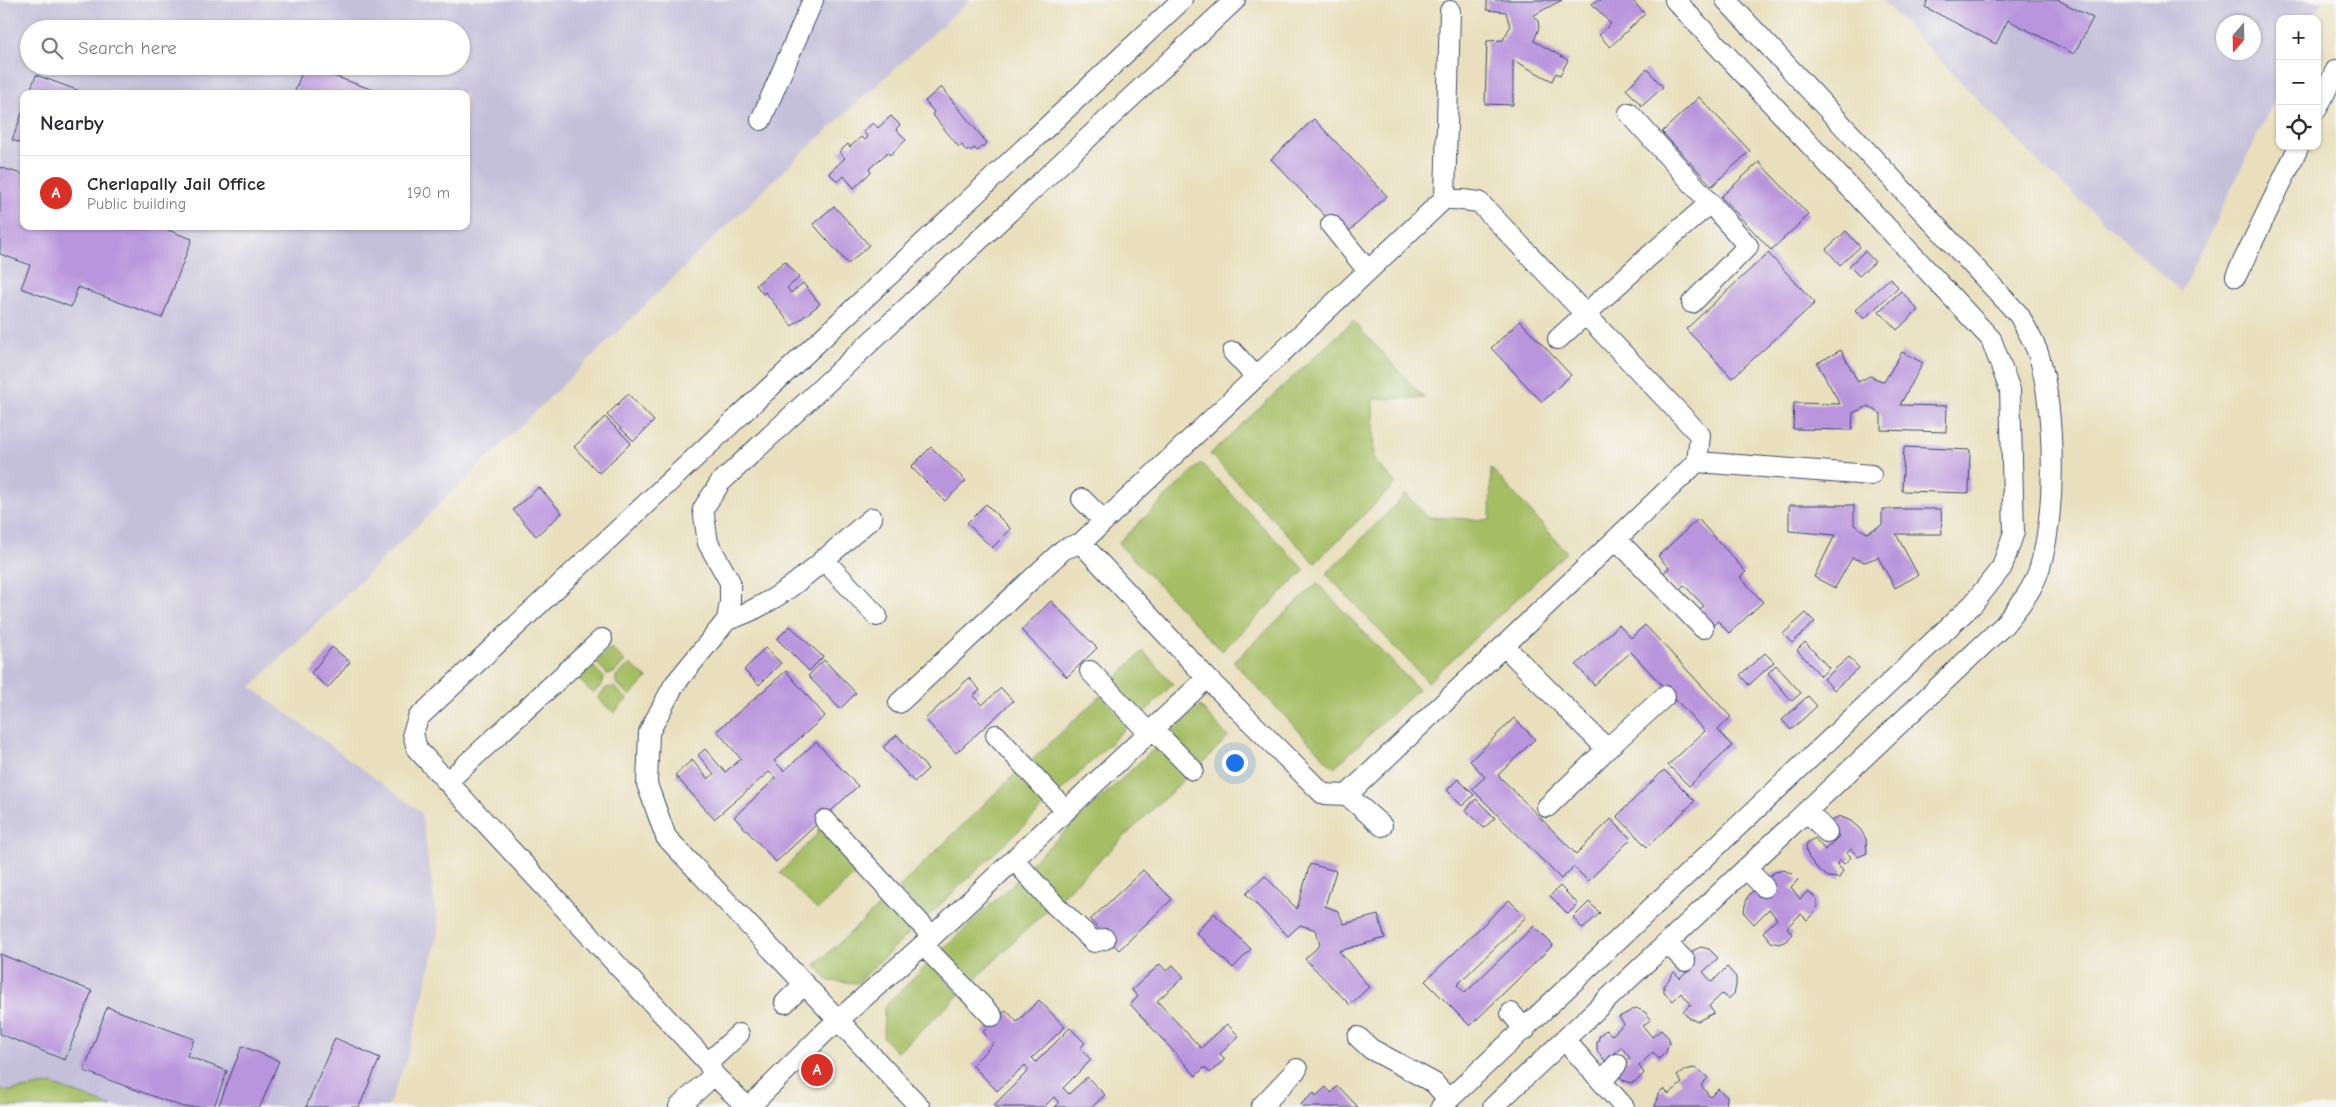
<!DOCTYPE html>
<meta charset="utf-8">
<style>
body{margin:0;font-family:"Comic Neue",sans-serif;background:#f7f7f7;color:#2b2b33}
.controls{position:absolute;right:15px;top:15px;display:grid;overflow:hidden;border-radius:10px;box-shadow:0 1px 4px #0004}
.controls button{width:45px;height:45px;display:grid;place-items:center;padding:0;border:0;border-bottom:1px solid #e1e1e2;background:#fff;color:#2b2b33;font:25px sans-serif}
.compass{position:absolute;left:2216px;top:15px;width:45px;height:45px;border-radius:50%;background:#fff;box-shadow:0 1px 4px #0004;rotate:200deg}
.you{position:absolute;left:1234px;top:762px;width:18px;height:18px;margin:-12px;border:4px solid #fff;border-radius:50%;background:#1a73e8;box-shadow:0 0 0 8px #1a73e833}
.badge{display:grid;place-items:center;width:32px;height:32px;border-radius:50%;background:#d93025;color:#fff;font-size:16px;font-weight:700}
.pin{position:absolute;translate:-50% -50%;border:2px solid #fff;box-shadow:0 1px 5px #0006}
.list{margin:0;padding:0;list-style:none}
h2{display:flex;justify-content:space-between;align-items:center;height:65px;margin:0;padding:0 20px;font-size:21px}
h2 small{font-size:16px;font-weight:400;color:#7c7c81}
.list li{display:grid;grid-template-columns:32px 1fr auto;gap:15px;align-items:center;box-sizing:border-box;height:75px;padding:0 20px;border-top:1px solid #e1e1e2}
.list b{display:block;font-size:19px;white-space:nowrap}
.list p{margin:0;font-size:16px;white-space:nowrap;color:#7c7c81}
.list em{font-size:16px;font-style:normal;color:#7c7c81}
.icon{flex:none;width:28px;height:28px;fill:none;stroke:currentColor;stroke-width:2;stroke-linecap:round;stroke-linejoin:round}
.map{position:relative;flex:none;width:2336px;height:1107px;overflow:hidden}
.search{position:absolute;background:#fff;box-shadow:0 1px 4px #0004;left:20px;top:20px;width:450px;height:55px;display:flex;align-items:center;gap:12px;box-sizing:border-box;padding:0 18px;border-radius:28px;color:#7c7c81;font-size:19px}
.panel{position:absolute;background:#fff;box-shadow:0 1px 4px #0004;left:20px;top:90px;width:450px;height:140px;border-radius:10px}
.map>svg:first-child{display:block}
.industrial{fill:#c5c0da;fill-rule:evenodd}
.green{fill:#a5be64;stroke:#607661}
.building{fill:#b995dd}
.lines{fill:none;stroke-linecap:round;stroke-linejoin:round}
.minor-casing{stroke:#3a496c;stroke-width:22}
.minor{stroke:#fff;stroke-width:20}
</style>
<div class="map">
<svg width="2336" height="1107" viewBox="0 0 2336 1107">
<rect width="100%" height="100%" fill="#f6f6f2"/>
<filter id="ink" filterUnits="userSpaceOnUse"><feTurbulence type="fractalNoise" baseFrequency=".02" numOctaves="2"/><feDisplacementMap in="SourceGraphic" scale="10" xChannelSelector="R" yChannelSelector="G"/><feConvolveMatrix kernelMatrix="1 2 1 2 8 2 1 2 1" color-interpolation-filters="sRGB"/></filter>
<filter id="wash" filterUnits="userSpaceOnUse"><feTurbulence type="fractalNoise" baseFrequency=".0096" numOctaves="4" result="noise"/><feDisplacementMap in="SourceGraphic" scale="20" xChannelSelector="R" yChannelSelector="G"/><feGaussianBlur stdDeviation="1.12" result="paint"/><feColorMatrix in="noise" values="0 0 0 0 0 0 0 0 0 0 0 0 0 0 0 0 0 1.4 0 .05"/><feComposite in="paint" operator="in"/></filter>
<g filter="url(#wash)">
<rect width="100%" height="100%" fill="#e9dfbc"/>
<path class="industrial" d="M0 0H970L800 155 251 687 421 812 439 932 408 1056 388 1107H0ZM29 29H461V66H29ZM24 94H466V226H24Z
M1882 0H2323L2314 19H2280V89L2181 292 2038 162ZM2224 22H2254V52H2224Z"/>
<path class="green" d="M1353 321 1424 398 1373 399 1374 460 1396 483 1315 563 1210 454Z
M1201 463 1305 570 1222 651 1118 543Z
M1491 468 1567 552 1428 682 1326 574 1406 494 1428 517 1490 520Z
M1317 583 1418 689 1334 768 1233 662Z
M611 647 625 661 614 673 607 674 596 662Z
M1143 651 1173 684 1142 715 1110 683Z
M630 664 647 678 630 696 616 683V676Z
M592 665 604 677 602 685 593 693 577 678Z
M614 687 627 699 614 713 597 698 606 688Z
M1101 695 1129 725 1060 792 1030 762Z
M1200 706 1228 737 1200 766 1168 735Z
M1158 745 1187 777 1060 898 1029 865Z
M1018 771 1048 803 926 918 898 888Z
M819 829 861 869 817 910 780 873 817 834Z
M1020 877 1048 909 971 983 940 952Z
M888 898 915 928 857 983 829 981 815 965Z
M930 962 959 995 897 1053 883 1037 884 1007Z
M52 1084 112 1107H0V1089L9 1091Z"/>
<g id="blocks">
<path class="building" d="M1487 0H1562L1534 15 1538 21 1539 28 1534 41 1568 60 1560 75 1556 73 1552 81 1513 60V105L1485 104 1487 41 1503 40 1510 27 1506 12 1487 10Z
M1597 0H1632L1645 14 1610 47 1599 35 1611 24 1592 4Z
M1928 0H2058L2093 18 2074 54 2008 20 1996 44 1925 7Z
M304 66H305L385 94H294Z
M1647 69 1663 87 1642 106 1626 89Z
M36 75 88 94H29Z
M941 87 987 143 977 151 974 148 970 151 968 149 966 151 962 145 959 147 932 114 934 112 925 101Z
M1699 97 1750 151 1712 186 1662 132Z
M24 108V144L12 140Z
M891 116 900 125 896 129 906 140 890 155 888 152 869 169 871 172 854 188 844 176 838 182 829 173 845 158 839 152 848 144 850 147 861 137 865 140 868 137 863 132 873 123 878 128Z
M1314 119 1387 196 1344 236 1271 159Z
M1759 162 1809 215 1771 250 1721 197Z
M0 167 24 175V226H157L192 239 162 318 78 287 71 307 21 288 30 265 0 254Z
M834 206 869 245 848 264 813 224Z
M1846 231 1860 247 1840 265 1826 249Z
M1865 251 1875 262 1859 276 1849 266Z
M1768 253 1815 303 1732 378 1686 329Z
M785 261 799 278 787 288 791 293 803 283 820 304 792 326 765 292 763 294 756 285Z
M1890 278 1898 287 1864 319 1855 310Z
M1901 291 1918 310 1897 330 1879 311Z
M1520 321 1571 375 1542 402 1491 348Z
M1841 350 1858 382 1870 376 1884 382 1902 352 1923 363 1900 405 1947 406 1946 432 1881 430V414L1868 406 1853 413 1852 430 1793 429 1794 403 1840 404 1817 363Z
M628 394 654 421 634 441 607 415Z
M605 417 631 443 599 473 574 447Z
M931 447 966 481 945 501 911 467Z
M1904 447 1970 450 1969 493 1902 491Z
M539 487 562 513 536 536 513 510Z
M986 504 1011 529 992 548 967 523Z
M1789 505H1854V525L1867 533 1882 525V509H1941L1942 534H1896L1918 575 1895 588 1878 557 1865 562 1852 558 1835 588 1814 577 1835 535 1789 531Z
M1698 519 1746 572 1740 577 1763 602 1729 633 1718 621 1712 626 1698 611 1704 606 1684 585 1678 591 1662 574 1669 568 1658 556Z
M1051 601 1097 648 1067 677 1021 630Z
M1806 613 1815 622 1792 643 1783 634Z
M1619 625 1631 638 1645 625 1731 717 1718 730 1732 746 1689 786 1668 765 1705 731 1631 652 1594 685 1576 665Z
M790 626 823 657 809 671 777 639Z
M1805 642 1829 668 1821 676 1797 650Z
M332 647 350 662 328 688 311 673Z
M765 648 781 663 759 685 744 670Z
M1765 653 1774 662 1749 685 1740 675Z
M1849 657 1859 668 1834 690 1824 679Z
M824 660 856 693 840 709 808 676Z
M1776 665 1801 693 1792 701 1768 673Z
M786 671 825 716 774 761 784 771 816 742 858 786 776 862 734 817 776 778 769 772 714 819 675 775 692 760 708 779 714 774 698 755 705 749 725 772 741 759 717 731Z
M969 678 980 690 973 696 982 705 1001 688 1013 701 956 753 925 719Z
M1808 696 1817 706 1791 730 1782 720Z
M1514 718 1535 739 1498 775 1576 854 1611 819 1631 839 1588 881 1574 867 1561 879 1472 789 1485 777 1470 761Z
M897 735 928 769 914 782 883 747Z
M1664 770 1695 801 1647 847 1617 816Z
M1458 779 1474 795 1462 806 1447 790Z
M1476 799 1495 818 1484 828 1466 810Z
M1839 816 1851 821 1860 829 1866 839 1867 853 1858 857 1851 849 1847 853 1851 857 1844 864 1840 860 1837 864 1843 871 1839 878 1828 877 1816 867 1809 858 1806 850 1807 843 1815 838 1825 850 1839 836 1828 824Z
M1310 864 1336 871 1325 906 1338 911 1344 924 1378 915 1385 938 1339 951 1369 987 1350 1005 1305 959 1320 945 1316 930 1300 925 1288 936 1246 894 1265 876 1297 909Z
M1143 870 1172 899 1119 950 1090 920Z
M1784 870 1792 874 1798 880 1791 887 1800 899 1808 891 1817 899V906L1814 913 1807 920 1801 914 1787 927 1792 934 1786 941 1779 944 1771 942 1763 932 1777 919 1769 909 1754 924 1744 913 1745 905 1748 896 1753 891 1759 896 1772 885 1767 878 1775 872Z
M1560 886 1578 904 1568 914 1550 896Z
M1509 900 1526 917 1457 985 1465 993 1534 926 1553 945 1470 1026 1425 981Z
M1589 902 1600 913 1583 929 1573 918Z
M1214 913 1251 949 1233 968 1196 933Z
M1701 947 1709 949 1718 958 1703 972 1712 982 1727 967 1736 977V985L1734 994 1728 999 1722 994 1709 1006 1714 1013 1698 1021 1689 1018 1683 1011 1691 1004 1681 993 1673 1001 1664 993V986L1674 972 1680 978 1693 964 1688 958 1694 950Z
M0 954 92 991 65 1060 0 1034Z
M1160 964 1166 971 1173 965 1184 977 1157 1001 1201 1048 1227 1024 1239 1036 1220 1054 1225 1059 1210 1073 1205 1067 1196 1076 1130 1004 1138 997 1132 990Z
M1039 1000 1065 1027 1032 1058 1036 1062 1070 1028 1085 1043 1080 1048 1091 1060 1063 1088 1069 1094 1087 1077 1105 1095 1092 1107H1055L1059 1103 1054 1097 1044 1107H996L994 1105 1029 1070 1025 1065 997 1091 972 1065 994 1043 983 1032 1006 1010 1017 1022Z
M107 1007 194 1039 187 1056 227 1071 214 1107H183L84 1071Z
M1636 1008 1645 1012 1651 1019 1643 1026 1652 1037 1661 1030 1669 1038V1044L1666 1052 1659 1059 1653 1052 1639 1066 1644 1073 1638 1080 1631 1083 1623 1080 1615 1071 1630 1058 1621 1047 1606 1062 1597 1051V1043L1600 1035 1606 1030 1612 1035 1624 1024 1619 1017Z
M335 1038 380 1058 359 1107H306Z
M242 1046 279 1061 260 1107H218Z
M1694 1068 1702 1072 1708 1078 1701 1085 1710 1097 1718 1089 1727 1097 1726 1107H1655L1658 1094 1663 1089 1669 1094 1682 1083 1677 1076 1685 1070Z
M1338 1086 1358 1107H1303L1301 1104 1314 1093 1316 1096 1326 1087 1331 1093Z"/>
</g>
</g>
<g filter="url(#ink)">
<use href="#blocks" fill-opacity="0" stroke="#3a496c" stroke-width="1"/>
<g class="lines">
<g class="minor-casing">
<path id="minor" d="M2317 109 2336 70
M761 120 813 0
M1445 198 1450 11
M1331 225 1368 271
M2236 276 2299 146
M1692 303 1748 246 1710 203
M1558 339 1647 258 1710 203 1629 113
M1233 352 1256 377
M1697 462 1871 475
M1082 499 1104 521
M1616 539 1703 628
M823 559 877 616
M727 620C784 603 827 555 872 518
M1504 646 1607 749 1547 807
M1090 671 1149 733
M899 703 1064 549 1081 543
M1153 729 1193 770
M996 735 1066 811
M1607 749 1665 696
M447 782 602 639
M1347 795 1382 826
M1807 811 1827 832
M825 820 932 936
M1014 860 1055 905 1094 942 1105 939
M1746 868 1764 887
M1667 943 1685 961
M923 945 992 1016
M785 1003 804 984
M1511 1013 1525 1030
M1358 1037 1371 1049 1434 1083 1449 1100
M1565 1040 1624 1107
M708 1063 739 1034
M714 1075 708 1063 417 749 413 733 418 718 1182 0
M1602 1081 1617 1064
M679 1107 714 1075 747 1107
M749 1107 826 1031 923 945 1207 678 1081 543 1445 198 1479 202 1700 435 1697 462 1347 795 1323 794 1207 678
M920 1107 666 837 647 784 649 732 674 685 727 620 730 602V582L708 543 703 509 720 483 1235 0
M1261 1107 1297 1069
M1441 1107 1973 604 2002 567 2014 532 2010 390 1991 339 1675 0
M1493 1107 2004 625C2013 613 2024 601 2031 588 2059 540 2056 406 2038 353 2033 340 2025 327 2019 315L1726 0"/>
</g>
<use href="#minor" class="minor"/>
</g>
</g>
</svg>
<div class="controls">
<button>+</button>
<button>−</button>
<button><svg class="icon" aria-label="locate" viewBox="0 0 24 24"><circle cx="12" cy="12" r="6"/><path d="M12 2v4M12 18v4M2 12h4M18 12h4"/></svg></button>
</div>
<svg class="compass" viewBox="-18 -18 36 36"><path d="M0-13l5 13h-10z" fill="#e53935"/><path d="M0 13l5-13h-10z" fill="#7c7c81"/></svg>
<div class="you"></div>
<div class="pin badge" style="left:817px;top:1070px">A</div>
<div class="search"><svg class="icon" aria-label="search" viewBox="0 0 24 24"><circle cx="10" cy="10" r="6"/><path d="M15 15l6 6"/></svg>Search here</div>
<section class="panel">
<h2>Nearby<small></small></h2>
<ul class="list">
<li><span class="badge">A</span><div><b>Cherlapally Jail Office</b><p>Public building</p></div><em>190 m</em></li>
</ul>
</section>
</div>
